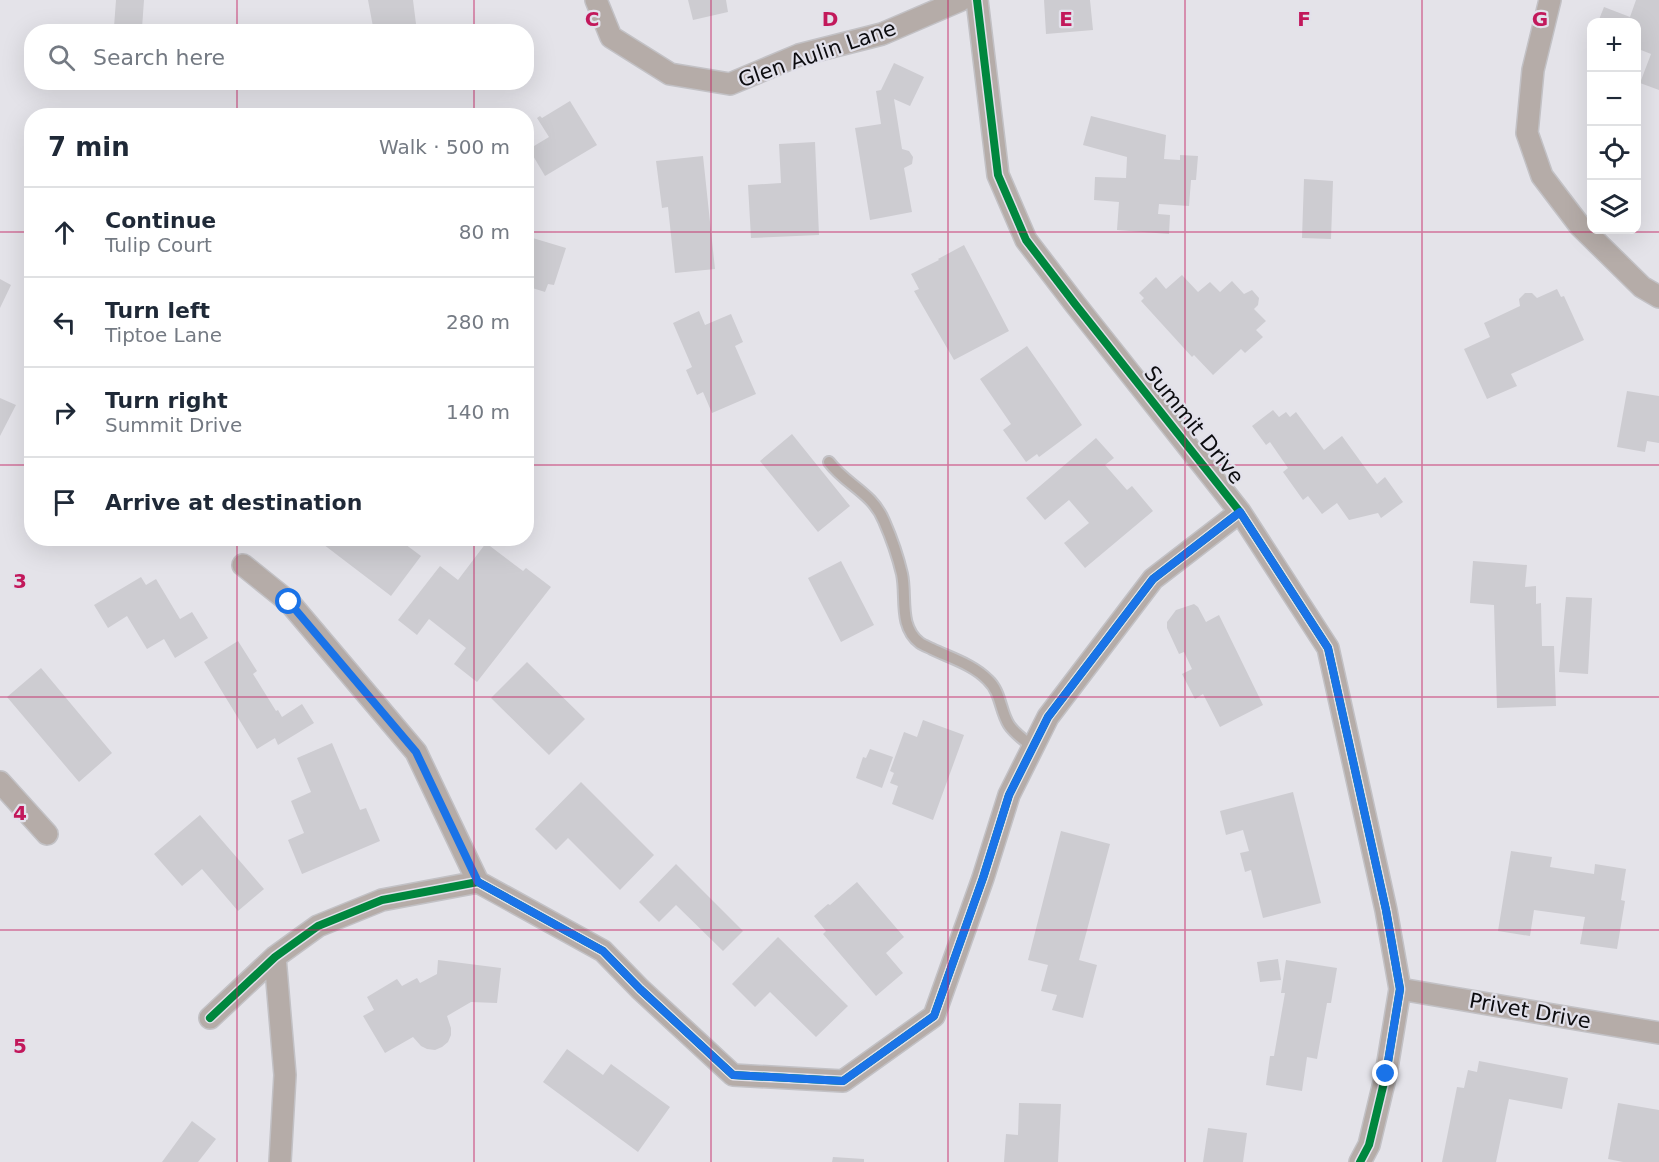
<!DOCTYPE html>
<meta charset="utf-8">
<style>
body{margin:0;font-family:"DejaVu Sans",sans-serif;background:#f6f6f7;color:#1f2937}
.controls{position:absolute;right:18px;top:18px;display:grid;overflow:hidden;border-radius:12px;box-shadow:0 6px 24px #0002}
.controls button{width:54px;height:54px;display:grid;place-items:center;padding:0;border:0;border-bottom:2px solid #e0e1e3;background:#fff;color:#1f2937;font:30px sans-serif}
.stop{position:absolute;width:18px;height:18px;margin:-14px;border:4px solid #1a73e8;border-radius:50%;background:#fff}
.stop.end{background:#1a73e8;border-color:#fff;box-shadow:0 2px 6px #0008}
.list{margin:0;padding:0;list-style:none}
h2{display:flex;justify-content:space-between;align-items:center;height:78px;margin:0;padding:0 24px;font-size:26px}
h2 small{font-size:20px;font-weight:400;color:#747a83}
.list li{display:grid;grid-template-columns:39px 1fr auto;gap:18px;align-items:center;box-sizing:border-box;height:90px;padding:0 24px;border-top:2px solid #e0e1e3}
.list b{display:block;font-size:22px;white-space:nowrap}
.list p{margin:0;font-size:20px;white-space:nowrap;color:#747a83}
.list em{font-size:20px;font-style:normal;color:#747a83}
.icon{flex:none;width:33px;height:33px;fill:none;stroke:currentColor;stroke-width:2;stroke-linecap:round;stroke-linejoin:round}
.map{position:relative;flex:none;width:1659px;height:1162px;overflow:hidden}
.search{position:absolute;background:#fff;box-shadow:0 6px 24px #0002;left:24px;top:24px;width:510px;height:66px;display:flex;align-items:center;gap:15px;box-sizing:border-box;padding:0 21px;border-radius:24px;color:#747a83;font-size:22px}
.panel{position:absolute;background:#fff;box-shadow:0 6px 24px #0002;left:24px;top:108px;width:510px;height:438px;border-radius:24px}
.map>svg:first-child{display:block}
.building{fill:#cdccd1}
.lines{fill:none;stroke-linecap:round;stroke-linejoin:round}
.service-casing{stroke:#c2c1c5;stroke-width:14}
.minor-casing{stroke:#c2c1c5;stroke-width:24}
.service{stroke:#b5aca8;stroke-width:10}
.minor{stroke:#b5aca8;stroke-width:21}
.cycleway-casing{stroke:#e2e1eb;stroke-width:11}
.cycleway{stroke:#00873e;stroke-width:8}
.route{stroke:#1a73e8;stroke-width:8}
.grid{fill:none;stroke:#c2185b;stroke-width:1.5;stroke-opacity:0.55}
.labels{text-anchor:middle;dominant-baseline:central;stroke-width:4.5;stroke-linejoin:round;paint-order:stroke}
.street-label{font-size:21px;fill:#0b0b0e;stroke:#e2e1eb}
.grid-label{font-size:20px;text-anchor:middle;font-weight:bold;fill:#c2185b;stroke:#e2e1eb;stroke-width:4.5;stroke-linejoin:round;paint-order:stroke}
</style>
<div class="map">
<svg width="1659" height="1162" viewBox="0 0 1659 1162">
<rect width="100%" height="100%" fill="#e4e3e9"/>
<path class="building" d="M116 0H144L142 28 114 27Z
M368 0H413L417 32H374Z
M688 0H726L728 12 693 20Z
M1044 0H1090L1093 30 1046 34Z
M1636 0H1659V90L1640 83 1651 54 1636 48V22H1598L1604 7 1630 17Z
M894 63 924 77 910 106 894 99 902 149 909 151 913 157 912 164 904 168 912 212 870 220 855 128 881 124 876 91 881 90Z
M570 101 597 145 545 176 529 149 549 137 537 118 540 116 542 118Z
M1091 116 1166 135 1164 159 1180 160V155L1198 156 1196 180H1191L1189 206 1159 204 1158 214 1170 215 1169 234 1117 230 1119 202 1094 200 1095 177 1126 178 1127 157 1083 145Z
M815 142 819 235 751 238 748 185 781 183 779 144Z
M703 156 715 269 675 273 668 207 662 208 656 161Z
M1304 179 1333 181 1331 239 1302 238Z
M526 236 566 248 554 285 548 284 545 292 526 286Z
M30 241H32V289L25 288Z
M964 245 1009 331 954 360 914 291 919 289 911 274 939 260 938 259Z
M1182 275 1198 292 1210 282 1220 292 1232 281 1244 294 1252 290 1259 298 1258 305 1254 309 1266 321 1256 330 1263 337 1245 353 1241 349 1213 375 1194 355 1192 357 1141 301 1144 298 1139 293 1156 277 1166 289Z
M0 279 11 285 0 308Z
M1557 289 1561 297 1564 296 1584 340 1511 374 1517 386 1487 399 1464 349 1490 337 1484 323 1520 306 1519 299 1525 293H1532L1537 298Z
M699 311 705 325 731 314 743 342 735 346 756 394 712 413 703 392 697 395 686 370 692 367 673 323Z
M1027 346 1082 425 1039 457 1037 454 1026 462 1003 430 1011 424 980 379Z
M1627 391 1659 396V443L1647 441 1645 452 1617 447Z
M0 398 16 405 0 436Z
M1273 410 1279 417 1286 412 1290 417 1296 412 1324 450 1342 436 1377 484 1385 477 1403 502 1381 518 1378 513 1349 520 1337 503 1322 514 1308 496 1303 500 1283 472 1288 468 1270 442 1266 445 1252 426Z
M792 434 850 506 818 532 760 461Z
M1096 438 1114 458 1105 465 1127 490 1132 486 1153 511 1085 568 1064 543 1089 523 1069 500 1045 520 1026 498Z
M315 538H397L421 556 391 596Z
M486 543 523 571 526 568 551 587 477 682 454 664 466 648 429 619 417 635 398 620 440 566 458 580Z
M841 561 874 625 841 642 808 578Z
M1473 561 1527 565 1525 587 1536 586V604L1541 603 1542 646H1554L1556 706 1497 708 1494 605 1470 603Z
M141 577 146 585 156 579 180 619 192 612 208 638 175 658 164 639 147 649 127 616 108 628 94 605Z
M1566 597 1592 598 1588 674 1559 672Z
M1194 604 1198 607 1206 622 1219 615 1263 705 1220 727 1203 694 1195 699 1182 674 1192 669 1184 652 1179 654 1167 628V622L1176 610Z
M238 641 257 671 253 674 276 711 278 710 282 717 302 704 314 723 278 745 275 738 257 749 204 662Z
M527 662 585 719 549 755 491 698Z
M41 668 112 753 79 782 7 697Z
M923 720 964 735 933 820 892 804 898 786 890 783 894 773 890 771 904 732 917 737Z
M332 743 360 810 366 808 380 841 302 874 288 840 304 833 291 801 311 792 297 758Z
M870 749 893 757 882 788 856 778 863 757 866 758Z
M581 782 654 855 620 890 568 838 556 850 535 829Z
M1293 792 1321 903 1263 918 1251 870 1245 872 1240 853 1249 851 1243 830 1226 835 1220 811Z
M200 815 264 889 238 911 202 869 182 886 154 854Z
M1061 831 1110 844 1079 960 1097 965 1083 1018 1052 1010 1057 995 1041 991 1048 965 1028 960Z
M1511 851 1552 857 1550 867 1594 874 1595 864 1626 869 1621 900 1625 901 1617 949 1580 944 1585 917 1534 910 1530 936 1498 931Z
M676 864 743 931 723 951 676 905 659 922 639 902Z
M857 882 904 937 886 953 903 973 876 996 823 934 826 931 814 916 828 904 830 905Z
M778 937 848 1006 816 1037 770 992 755 1007 732 984Z
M1278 959 1281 980 1260 982 1257 962Z
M438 960 501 968 497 1003 471 1002 447 1016 451 1028V1035L448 1042 442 1047 435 1050 427 1049 421 1046 413 1037 385 1053 363 1016 374 1010 367 997 397 979 402 986 417 978 420 983 437 974Z
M1286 960 1337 968 1331 1003H1327L1317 1059 1307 1057 1302 1091 1266 1085 1270 1056H1274L1285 993H1281Z
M567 1049 603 1075 611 1064 670 1107 638 1152 543 1082Z
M1479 1061 1568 1078 1562 1109 1509 1099 1496 1162H1442L1457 1087 1464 1088 1468 1070 1477 1072Z
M1019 1103 1061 1104 1058 1162H1004L1006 1134 1018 1135Z
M1618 1103 1659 1110V1162H1623L1608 1159Z
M192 1121 216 1139 198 1162H162Z
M1208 1128 1247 1133 1243 1162H1203Z
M833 1157 864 1159V1162H832Z"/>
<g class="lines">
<g class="service-casing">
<path id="service" d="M829 462C846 485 872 492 884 521 891 537 898 557 902 574 907 597 898 626 920 643 923 645 928 647 932 649 951 658 974 665 988 680 1001 692 1000 711 1009 725 1015 734 1024 740 1033 747"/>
</g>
<g class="minor-casing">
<path id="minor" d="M596 0 611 37 670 74 730 84 799 55 882 34 961 0
M977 0 998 175 1026 240 1075 304 1240 512 1328 648 1386 910 1400 989 1386 1074 1369 1145 1360 1162
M1550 0 1533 70 1527 133 1542 176 1580 226 1642 287 1659 297
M243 565 289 602 416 752 478 882
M0 782 47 834
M275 957 285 1075 280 1162
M1400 989 1659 1033
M210 1018 275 957 318 926 382 900 478 882 603 951 640 989 733 1075 843 1081 934 1016 983 878 1009 795 1048 717 1153 579 1240 512"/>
</g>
<use href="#service" class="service"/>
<use href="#minor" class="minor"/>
<g class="cycleway-casing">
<path id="cycleway" d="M977 0 998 175 1026 240 1075 304 1240 512 1328 648 1386 910 1400 989 1386 1074 1369 1145 1360 1162
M210 1018 275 957 318 926 382 900 478 882 603 951 640 989 733 1075 843 1081 934 1016 983 878 1009 795 1048 717 1153 579 1240 512"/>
</g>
<use href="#cycleway" class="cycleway"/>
</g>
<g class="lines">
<path class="route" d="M289 602 416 752 478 882 603 951 640 989 733 1075 843 1081 934 1016 983 878 1009 795 1048 717 1153 579 1240 512 1328 648 1386 910 1400 989 1386 1074"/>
</g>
<path class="grid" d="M237 0V32M474 0V32M711 0V1162M948 0V1162M1185 0V1162M1422 0V1162M237 82V116M474 82V116M0 232H32M526 232H1659M0 465H32M526 465H1659M237 538V1162M474 538V1162M0 697H1659M0 930H1659"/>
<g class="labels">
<g class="street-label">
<text transform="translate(817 54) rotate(-19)">Glen Aulin Lane</text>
<text transform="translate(1194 425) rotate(51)">Summit Drive</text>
<text transform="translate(1530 1011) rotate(10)">Privet Drive</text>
</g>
</g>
<g class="grid-label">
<text x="592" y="26">C</text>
<text x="830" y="26">D</text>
<text x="1066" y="26">E</text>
<text x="1304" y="26">F</text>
<text x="1540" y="26">G</text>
<text x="20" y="588">3</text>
<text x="20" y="820">4</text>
<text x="20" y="1053">5</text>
</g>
</svg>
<div class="controls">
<button>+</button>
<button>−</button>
<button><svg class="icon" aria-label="locate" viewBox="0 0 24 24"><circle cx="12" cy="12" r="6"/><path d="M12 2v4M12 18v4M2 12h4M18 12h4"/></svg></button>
<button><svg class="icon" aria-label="layers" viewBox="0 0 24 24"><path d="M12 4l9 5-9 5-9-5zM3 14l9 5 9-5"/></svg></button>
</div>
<div class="stop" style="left:289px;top:602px"></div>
<div class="stop end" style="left:1386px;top:1074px"></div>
<div class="search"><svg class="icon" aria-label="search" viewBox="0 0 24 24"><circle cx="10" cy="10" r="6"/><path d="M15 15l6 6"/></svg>Search here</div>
<section class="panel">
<h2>7 min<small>Walk · 500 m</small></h2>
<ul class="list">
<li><svg class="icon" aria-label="ahead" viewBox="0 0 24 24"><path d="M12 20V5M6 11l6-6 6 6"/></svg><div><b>Continue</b><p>Tulip Court</p></div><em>80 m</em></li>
<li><svg class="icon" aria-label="left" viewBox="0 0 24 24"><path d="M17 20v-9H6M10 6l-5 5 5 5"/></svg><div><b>Turn left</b><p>Tiptoe Lane</p></div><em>280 m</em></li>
<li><svg class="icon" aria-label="right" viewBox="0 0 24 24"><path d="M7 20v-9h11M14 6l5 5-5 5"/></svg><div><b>Turn right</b><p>Summit Drive</p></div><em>140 m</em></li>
<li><svg class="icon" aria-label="arrive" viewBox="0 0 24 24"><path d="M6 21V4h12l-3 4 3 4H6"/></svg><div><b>Arrive at destination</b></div></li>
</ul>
</section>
</div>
